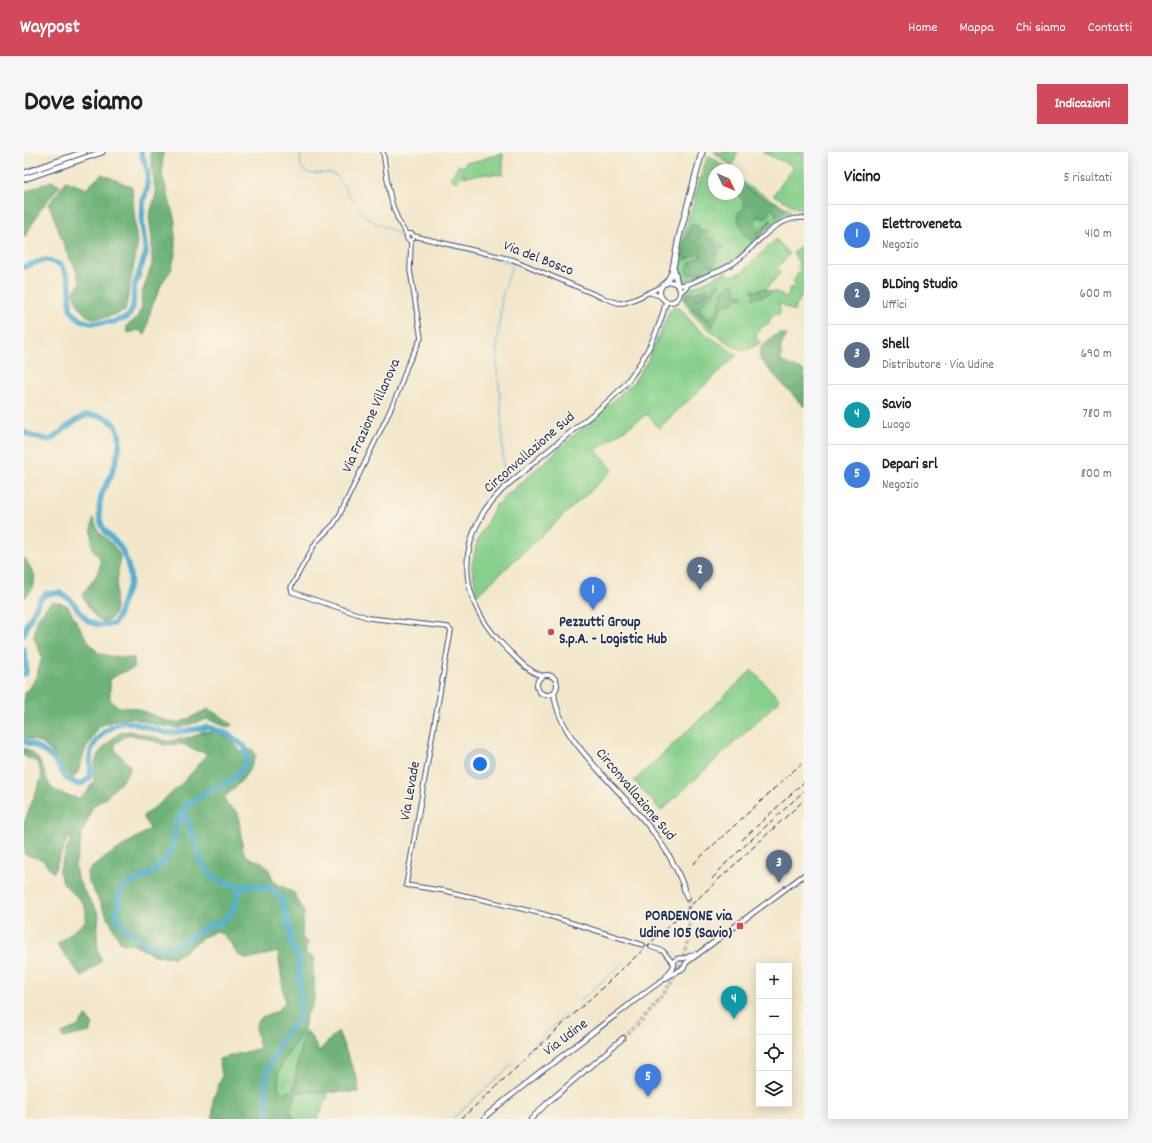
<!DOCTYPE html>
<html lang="it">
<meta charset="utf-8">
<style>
body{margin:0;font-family:Dekko,sans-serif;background:#f6f6f6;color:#222}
.controls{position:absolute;right:12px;bottom:12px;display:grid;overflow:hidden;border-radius:0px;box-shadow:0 2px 10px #0003}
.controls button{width:36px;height:36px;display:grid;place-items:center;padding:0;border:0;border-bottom:1px solid #e0e0e0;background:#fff;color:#222;font:20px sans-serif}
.compass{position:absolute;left:684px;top:12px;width:36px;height:36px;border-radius:50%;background:#fff;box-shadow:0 2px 10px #0003;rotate:134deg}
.you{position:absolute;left:456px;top:612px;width:14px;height:14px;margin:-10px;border:3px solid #fff;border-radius:50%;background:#1a73e8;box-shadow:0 0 0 6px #1a73e833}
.badge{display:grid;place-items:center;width:26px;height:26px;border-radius:50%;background:#d1495b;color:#fff;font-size:13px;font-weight:700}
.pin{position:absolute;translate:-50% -33px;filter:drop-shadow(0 1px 2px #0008)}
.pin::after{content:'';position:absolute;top:21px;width:14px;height:12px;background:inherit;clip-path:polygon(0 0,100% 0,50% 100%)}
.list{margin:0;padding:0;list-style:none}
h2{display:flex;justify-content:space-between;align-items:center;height:52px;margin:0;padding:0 16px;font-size:17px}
h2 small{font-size:13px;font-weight:400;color:#767676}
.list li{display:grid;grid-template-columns:26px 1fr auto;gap:12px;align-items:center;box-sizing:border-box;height:60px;padding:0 16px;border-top:1px solid #e0e0e0}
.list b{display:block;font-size:15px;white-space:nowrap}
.list p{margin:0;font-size:13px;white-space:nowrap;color:#767676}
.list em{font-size:13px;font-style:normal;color:#767676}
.icon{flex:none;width:22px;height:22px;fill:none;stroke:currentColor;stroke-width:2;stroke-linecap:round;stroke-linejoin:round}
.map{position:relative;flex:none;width:780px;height:967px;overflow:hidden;border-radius:0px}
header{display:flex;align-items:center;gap:24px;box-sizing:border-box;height:56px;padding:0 20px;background:#d1495b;color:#fff}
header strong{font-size:19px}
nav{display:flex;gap:22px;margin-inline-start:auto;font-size:14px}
.intro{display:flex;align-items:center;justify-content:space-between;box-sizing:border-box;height:96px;padding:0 24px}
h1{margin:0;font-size:28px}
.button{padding:10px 18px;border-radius:0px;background:#d1495b;color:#fff;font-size:14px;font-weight:700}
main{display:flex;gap:24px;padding:0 24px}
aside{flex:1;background:#fff;border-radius:0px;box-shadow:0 2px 10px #0003}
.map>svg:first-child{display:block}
.green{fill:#87d08c;stroke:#518075}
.forest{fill:#6db278;stroke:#44706b}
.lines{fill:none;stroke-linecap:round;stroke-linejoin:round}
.stream{stroke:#53afd1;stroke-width:1}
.river{stroke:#53afd1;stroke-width:5.5}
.minor-tunnel{stroke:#c7c2b5;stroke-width:3.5;stroke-dasharray:3.5 2;stroke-linecap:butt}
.major-tunnel{stroke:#c7c2b5;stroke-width:4;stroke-dasharray:4 2;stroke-linecap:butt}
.minor-casing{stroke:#3b4b6e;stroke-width:5.5}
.major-casing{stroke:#3b4b6e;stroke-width:6}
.highway-casing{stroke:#3b4b6e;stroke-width:7}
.minor{stroke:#fff;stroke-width:3.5}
.major{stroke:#fff;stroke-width:4}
.highway{stroke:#fff;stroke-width:5}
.rail{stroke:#1b2f5e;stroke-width:1;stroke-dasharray:6 3;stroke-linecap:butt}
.poi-dot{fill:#d1495b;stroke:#fcf5e5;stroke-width:1.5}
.labels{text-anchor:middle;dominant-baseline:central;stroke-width:3;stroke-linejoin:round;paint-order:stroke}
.street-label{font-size:15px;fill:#1b2f5e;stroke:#fcf5e5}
.poi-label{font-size:15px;font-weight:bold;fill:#1b2f5e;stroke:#fcf5e5;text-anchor:start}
</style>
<header>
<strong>Waypost</strong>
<nav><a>Home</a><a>Mappa</a><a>Chi siamo</a><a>Contatti</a></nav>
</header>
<div class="intro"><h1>Dove siamo</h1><a class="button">Indicazioni</a></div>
<main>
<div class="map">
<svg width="780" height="967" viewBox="0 0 780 967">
<rect width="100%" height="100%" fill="#fcf5e5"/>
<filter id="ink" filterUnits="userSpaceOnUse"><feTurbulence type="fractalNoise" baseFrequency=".025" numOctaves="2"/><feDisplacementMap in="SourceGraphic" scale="8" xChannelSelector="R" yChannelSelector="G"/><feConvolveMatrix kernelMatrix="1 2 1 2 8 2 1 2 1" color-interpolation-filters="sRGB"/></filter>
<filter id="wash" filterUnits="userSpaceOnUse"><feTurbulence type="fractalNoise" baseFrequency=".012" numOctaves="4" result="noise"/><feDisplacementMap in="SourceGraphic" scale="16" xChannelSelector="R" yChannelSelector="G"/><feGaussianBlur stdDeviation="0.9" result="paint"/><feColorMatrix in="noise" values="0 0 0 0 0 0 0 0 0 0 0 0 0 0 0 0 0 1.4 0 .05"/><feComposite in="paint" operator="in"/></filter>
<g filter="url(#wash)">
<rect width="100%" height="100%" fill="#f2e7cb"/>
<path class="green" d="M690 0H714L708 14Z
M738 0H780V60L750 43 769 14Z
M477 2H479V23L463 22 440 25V20L433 30 426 26 430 21 435 13 437 14H441V10H452L464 5Z
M686 4 704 18H690V42H714V26L724 34 766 58 767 62 745 76 718 102 702 114 660 131 654 128 655 109 660 81 683 6Z
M752 87 766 102 753 116 757 120 738 141 751 139 762 146 767 135 770 137 772 133 769 130 777 116 774 115 775 111 769 101 777 94 780 98V139L770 159 755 151 756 160 755 162 748 163 745 171 736 176 731 184 736 191C731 194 725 199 719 198 710 197 682 176 675 169 669 163 661 153 659 145L664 138 701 120 707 124 718 120Z
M650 154 658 158 671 175 713 203 635 276 623 262 572 298 589 318 453 443 448 414 453 390 472 353 610 230 624 208 646 158Z
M728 518 756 548 637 659 610 629Z
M280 878 285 881 279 883 269 940 259 941 254 936V922L260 908Z
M274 940H302L304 944 293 967H270L265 957Z"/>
<path class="forest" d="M126 0H139L138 22 151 69V103L147 118 138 131 127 157 121 183 115 178 104 181 103 179 102 174 112 167 118 155 117 147 118 141 128 112V86L125 65 132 42Z
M78 22 108 35 113 95 101 159C93 162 84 165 76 166 61 169 52 153 50 140L56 131 50 113 44 104 25 52 42 29 62 37Z
M27 29 36 33 17 57 0 86V40Z
M714 31 719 32 726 39 762 57 759 62 752 65 750 57 746 58 744 64H741L740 67 734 64 731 71 734 78 732 82C738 78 741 70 748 68L739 80 727 89 720 82 713 63 717 58 721 57 719 49 714 43Z
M667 72 675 75 676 80 682 79 684 82V89L689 86 692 88 689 93 690 94 696 90 701 95 699 98 696 96 694 98 690 114 684 113 677 121 664 122 662 119 666 111 676 104 677 101 661 108 659 104 661 98V89Z
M694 131 696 134 675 156 683 167C693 162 699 149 698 139L705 133 710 131 713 142 719 144 715 147 698 155 688 175 669 158 661 146 663 142 678 139 683 135 685 138 681 142 670 147 672 149 687 139Z
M739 137 744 138 748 141 730 147 729 145 730 141 727 138 732 139Z
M755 181 763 183 757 194V209L780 219V255L737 209C730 195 745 188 755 181Z
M69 366 75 380 88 392 96 403 91 452V461L87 466 81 470C69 467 64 453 58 443 64 434 78 420 76 408 75 403 71 401 69 397 67 391 67 373 69 366Z
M0 404 11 424 9 436 0 447Z
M27 450 43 453C50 465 65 494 75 501 83 505 101 505 110 506V516L97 521 86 527V548L95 555 111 556 146 570 155 571 184 557 198 565 209 573 203 575 183 567 154 576 133 573 109 566 93 568 83 571 77 574 73 578 61 598 54 620 49 626C37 618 32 602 21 594 16 589 6 588 0 585V541C10 537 15 515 18 505L10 485 13 467Z
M106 579 144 589 168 585 178 580 191 579 208 588 217 600 229 597 232 604C225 621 214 635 200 645L203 653 214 661 219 699 227 707 238 710 245 718 249 729 270 741 280 760 278 784 279 788 284 790 281 802 291 806 289 810 291 842 289 852 282 864 280 878 260 908 254 922V936L259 941 269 939 279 883 285 881 294 898H296L314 879 333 927 335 938 334 940H274L265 957 270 967H189V948L198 924 195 907 236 896 232 880V872L238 865 253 859 261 851 254 800 223 807 213 802 206 790 198 782 192 779 180 785 160 800 150 805 130 803 108 792 97 791 64 728C64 728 63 722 63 722 65 713 116 684 126 677L119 664C141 649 169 623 183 601L169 598 159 592 140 593 118 585 103 583 91 592V598L107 615 99 628 82 646 69 654 57 684V688L51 714 53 725 60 739 75 762 73 782 74 799 78 808 58 825 33 792 59 772 62 768C63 746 53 748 42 734 38 730 37 725 35 720L47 685H44L29 721 19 708 0 702V671L18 624 13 610 0 604V596C15 604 17 610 22 625 24 629 25 633 28 636 35 642 45 644 55 646L63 640 70 628 71 611 74 602 91 584 98 580Z
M62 864 69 873 66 880 39 886 38 882 40 880 53 875Z"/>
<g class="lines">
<path class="stream" d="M276 0C277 5 276 11 278 16 285 27 301 17 311 23 317 27 324 42 329 49
M333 55C339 63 346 69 356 73 365 77 373 79 380 87
M421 93 489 111 478 144 473 192V214L477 255 480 331
M481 341C494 349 499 349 502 364
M556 849 600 810
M503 899 542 862
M428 967 491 910"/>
<path class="river" d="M0 115 19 108H24L37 113 43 124 46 134V156L50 162 57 168 66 171 89 170 102 166 106 162 109 155 110 135 122 101 118 71 119 49 123 37 124 20 117 0
M0 280 7 284 26 288C38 281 48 268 61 264 69 262 79 264 85 268 104 279 93 307 87 323 84 331 79 337 77 345 75 352 75 360 76 367 78 379 85 383 93 391 100 398 108 421 106 431 105 438 100 444 98 451 95 459 96 466 89 472L74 473 64 469 53 456 47 448 36 441 22 442 15 449 3 473 0 483
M0 497 2 513V521L0 522
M0 589 15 596 26 604 32 610 42 626 53 632 59 631 65 626 67 623 66 606 67 598 72 589 80 580 92 573 100 570 109 571 142 581H149L184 575 204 582 221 595 223 604 222 611 213 624 201 632 181 640 161 655 153 670 148 698 138 711 125 723 101 733 96 740 92 765 102 778 113 784 123 793 129 796 148 797 183 775 199 769 204 765 211 754 216 738 219 735 225 734 242 735 252 740 257 746 266 776 267 791 274 805 277 857 275 866 258 887 244 918 241 933 244 967
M160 657C161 666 166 675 169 684 174 701 179 722 198 730 204 733 212 733 219 735"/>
</g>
</g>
<g filter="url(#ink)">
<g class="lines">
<path class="minor-tunnel" d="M619 793 627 795"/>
<path class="major-tunnel" d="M599 886C640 848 674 805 663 746"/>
<g class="minor-casing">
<path id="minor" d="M359 0C364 30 365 58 383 83
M382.5 85a3.5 3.5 0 1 1 7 0a3.5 3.5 0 1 1-7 0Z
M390 84 490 108 579 146 594 151H599L609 148 637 135
M387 89 386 118 397 186 383 214 375 238 363 265 315 364 310 372 292 390 267 435 268 440 345 466 424 475 427 478 382 733 422 739 519 762 619 793
M654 133C663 134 672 129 680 125 691 120 702 117 711 110 733 94 750 64 780 66
M657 140 664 133
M627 141 636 144
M627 795 639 799 649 811"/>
</g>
<g class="major-casing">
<path id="major" d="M636 140a10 10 0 1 1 20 0a10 10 0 1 1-20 0Z
M513 533a10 10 0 1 1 20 0a10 10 0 1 1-20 0Z
M518 524C502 518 494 508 482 496 444 459 430 411 458 363 463 353 472 345 479 337 505 314 532 292 559 270 574 258 590 246 602 231 621 207 635 179 642 150
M530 541C533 573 557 598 577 621 611 658 650 695 663 746
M642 825 650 814C649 805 655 807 661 806 664 805 668 803 671 802
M461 967 463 963C504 929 547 897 589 865 611 849 636 827 660 816L662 811 780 723
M507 967 522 952 599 886"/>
</g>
<g class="highway-casing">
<path id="highway" d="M0 21 60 0
M0 27 78 0
M650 118 653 132
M642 131 648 121 655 85 678 0"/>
</g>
<use href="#minor" class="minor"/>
<use href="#major" class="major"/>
<use href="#highway" class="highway"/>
<path class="rail" d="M718 688 780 630
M669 712 780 609
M688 727 701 712 780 639
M437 967 780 648"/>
</g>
</g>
<g class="poi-dot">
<circle cx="527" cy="480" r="4"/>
<rect x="712" y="770" width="8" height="8" rx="2"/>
</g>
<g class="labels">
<g class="street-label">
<text transform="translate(514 107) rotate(21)">Via del Bosco</text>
<text transform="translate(348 264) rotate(-66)">Via Frazione Villanova</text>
<text transform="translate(506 301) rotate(-41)">Circonvallazione Sud</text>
<text transform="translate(387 639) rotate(-80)">Via Levade</text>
<text transform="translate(611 643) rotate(50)">Circonvallazione Sud</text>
<text transform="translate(542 886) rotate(-37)">Via Udine</text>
</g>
<g class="poi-label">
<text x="535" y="471">Pezzutti Group<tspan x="535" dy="17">S.p.A. - Logistic Hub</tspan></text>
<text x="708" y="765" text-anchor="end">PORDENONE via<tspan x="708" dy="17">Udine 105 (Savio)</tspan></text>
</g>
</g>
</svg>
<div class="controls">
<button>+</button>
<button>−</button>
<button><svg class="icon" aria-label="locate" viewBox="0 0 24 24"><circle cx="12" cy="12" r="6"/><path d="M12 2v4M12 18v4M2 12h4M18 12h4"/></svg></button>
<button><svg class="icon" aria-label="layers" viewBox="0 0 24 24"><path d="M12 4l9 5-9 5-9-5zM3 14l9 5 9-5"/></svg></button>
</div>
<svg class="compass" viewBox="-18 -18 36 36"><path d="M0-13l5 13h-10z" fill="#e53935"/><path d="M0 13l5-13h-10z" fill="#767676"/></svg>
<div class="you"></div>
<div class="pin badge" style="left:569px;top:458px;background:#3f7fe0">1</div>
<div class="pin badge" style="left:676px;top:438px;background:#5c6f8a">2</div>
<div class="pin badge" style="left:755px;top:731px;background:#5c6f8a">3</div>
<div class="pin badge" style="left:710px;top:867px;background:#0f9aa8">4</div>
<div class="pin badge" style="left:624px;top:945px;background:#3f7fe0">5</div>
</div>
<aside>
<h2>Vicino<small>5 risultati</small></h2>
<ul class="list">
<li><span class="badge" style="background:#3f7fe0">1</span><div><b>Elettroveneta</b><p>Negozio</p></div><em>410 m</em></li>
<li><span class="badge" style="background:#5c6f8a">2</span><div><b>BLDing Studio</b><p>Uffici</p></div><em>600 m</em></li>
<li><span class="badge" style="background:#5c6f8a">3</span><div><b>Shell</b><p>Distributore · Via Udine</p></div><em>690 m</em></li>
<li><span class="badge" style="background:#0f9aa8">4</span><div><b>Savio</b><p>Luogo</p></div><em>780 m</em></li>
<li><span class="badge" style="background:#3f7fe0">5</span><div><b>Depari srl</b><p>Negozio</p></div><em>800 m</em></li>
</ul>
</aside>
</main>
